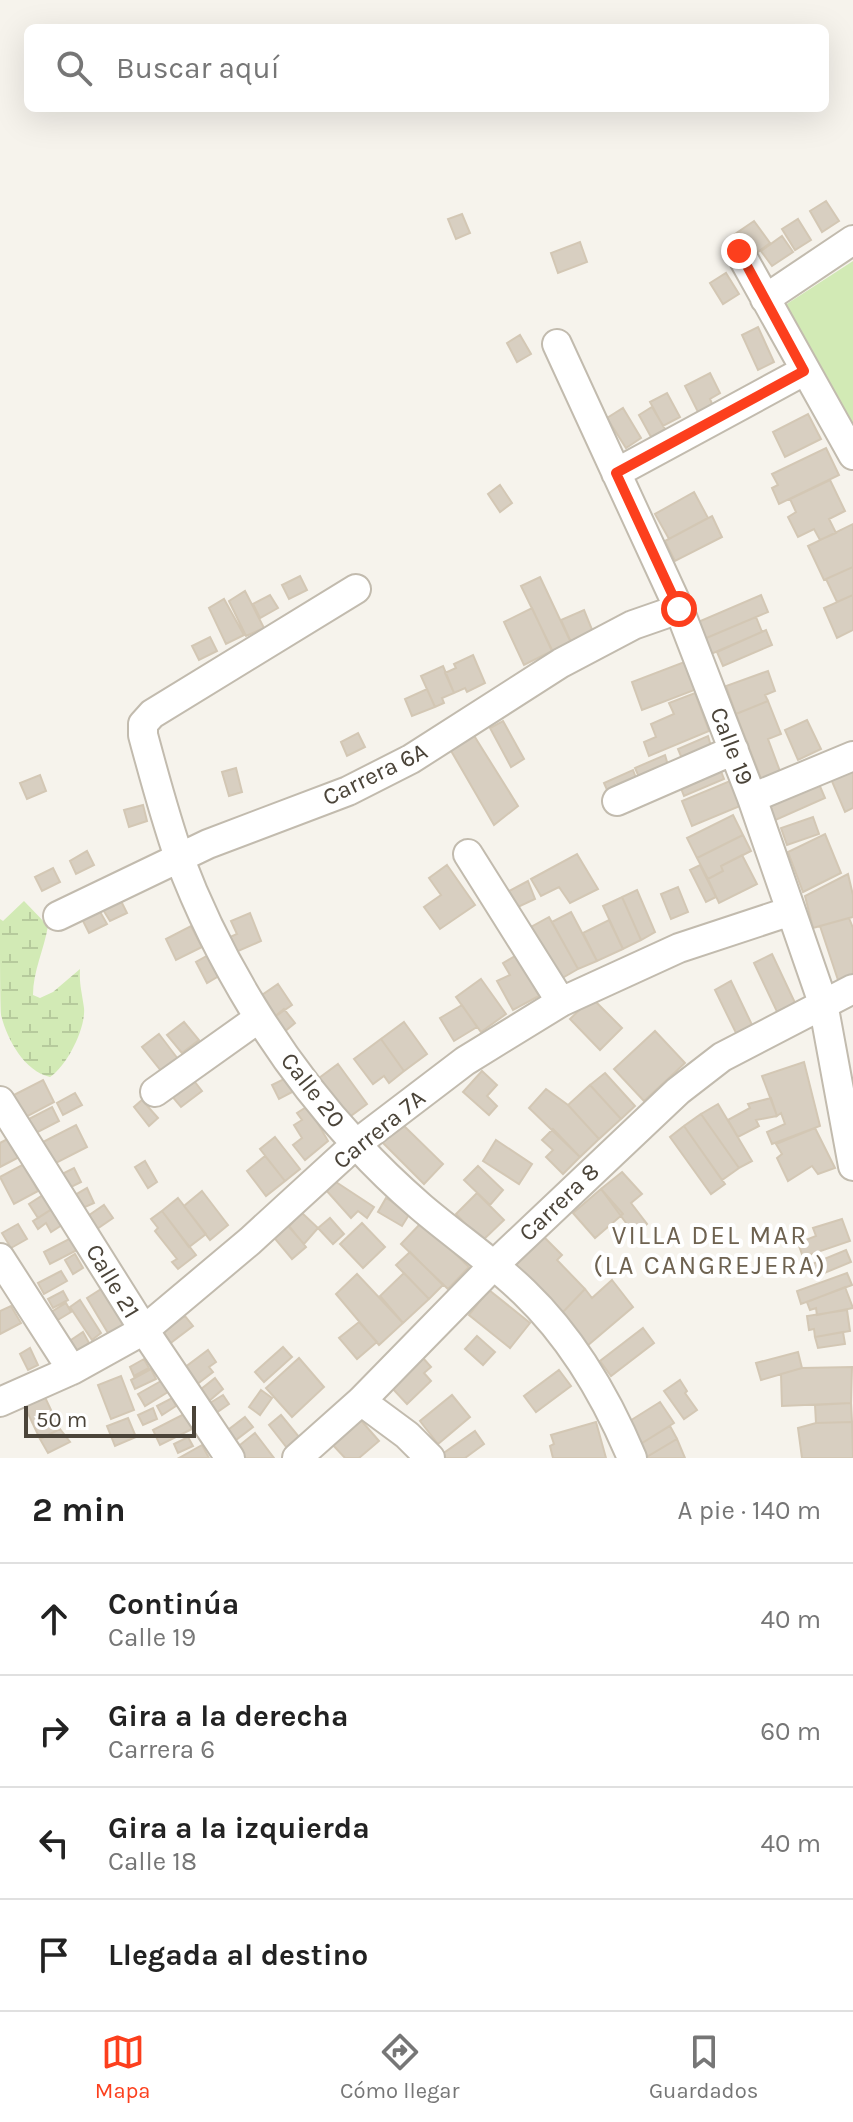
<!DOCTYPE html>
<html lang="es">
<meta charset="utf-8">
<style>
body{margin:0;font-family:Karla,sans-serif;background:#f6f6f6;color:#222}
.scale{position:absolute;left:24px;bottom:20px;width:172px;box-sizing:border-box;padding-left:8px;border:4px solid #4b4439;border-top:0;font-size:22px;line-height:28px;white-space:nowrap;color:#4b4439;-webkit-text-stroke:6px #fff;paint-order:stroke}
.stop{position:absolute;width:24px;height:24px;margin:-18px;border:6px solid #fc3f1d;border-radius:50%;background:#fff}
.stop.end{background:#fc3f1d;border-color:#fff;box-shadow:0 2px 8px #0008}
.list{margin:0;padding:0;list-style:none}
h2{display:flex;justify-content:space-between;align-items:center;height:104px;margin:0;padding:0 32px;font-size:34px}
h2 small{font-size:26px;font-weight:400;color:#767676}
.list li{display:grid;grid-template-columns:52px 1fr auto;gap:24px;align-items:center;box-sizing:border-box;height:112px;padding:0 32px;border-top:2px solid #e0e0e0}
.list b{display:block;font-size:30px;white-space:nowrap}
.list p{margin:0;font-size:26px;white-space:nowrap;color:#767676}
.list em{font-size:26px;font-style:normal;color:#767676}
.icon{flex:none;width:44px;height:44px;fill:none;stroke:currentColor;stroke-width:2;stroke-linecap:round;stroke-linejoin:round}
.map{position:relative;flex:none;width:853px;height:1458px;overflow:hidden}
.search{position:absolute;background:#fff;box-shadow:0 8px 32px #0002;left:24px;right:24px;top:24px;height:88px;display:flex;align-items:center;gap:20px;box-sizing:border-box;padding:0 28px;border-radius:12px;color:#767676;font-size:30px}
.sheet{height:552px;background:#fff}
nav{display:flex;justify-content:space-around;align-items:center;box-sizing:border-box;height:112px;border-top:2px solid #e0e0e0;background:#fff;font-size:22px;color:#767676}
nav a{display:grid;justify-items:center;gap:4px}
nav .on{color:#fc3f1d}
.map>svg:first-child{display:block}
.grass{fill:#d2eab5}
.wetland{fill:url(#wetland-marsh)}
.building{fill:#d8cfc1;stroke:#d3c7b4;stroke-width:2}
.lines{fill:none;stroke-linecap:round;stroke-linejoin:round}
.minor-casing{stroke:#c2bbae;stroke-width:32}
.minor{stroke:#fff;stroke-width:28}
.route{stroke:#fc3f1d;stroke-width:10}
.labels{text-anchor:middle;dominant-baseline:central;stroke-width:8;stroke-linejoin:round;paint-order:stroke}
.street-label{font-size:24px;fill:#4b4439;stroke:#fff}
.neighbourhood-label{font-size:26px;letter-spacing:2px;fill:#6e6250;stroke:#fff}
</style>
<div class="map">
<svg width="853" height="1458" viewBox="0 0 853 1458">
<defs>
<pattern id="wetland-marsh" width="20" height="14" patternUnits="userSpaceOnUse" patternTransform="scale(2)"><rect width="20" height="14" fill="#d2eab5"/><path d="M1 5h8M5 5V1M11 12h8M15 12V8" fill="none" stroke="#b6ca9c"/></pattern>
</defs>
<rect width="100%" height="100%" fill="#f6f3ec"/>
<path class="grass" d="M853 261V429L779 309Z"/>
<path class="wetland" d="M24 901 48 926C44 950 33 971 33 995L40 998 53 992 80 969C79 984 82 993 84 1008 86 1028 67 1066 50 1077 24 1071 7 1039 1 1015 0 993 0 944 0 919L3 921Z"/>
<path class="building" d="M826 201 839 221 822 232 810 211Z
M462 214 470 233 456 239 448 219Z
M798 219 811 240 795 250 782 229Z
M754 221 770 243 751 257 735 234Z
M782 236 793 252 772 266 761 251Z
M580 242 587 262 558 273 551 253Z
M726 273 739 294 723 304 710 283Z
M758 327 774 362 758 370 742 335Z
M520 335 531 354 517 362 507 343Z
M710 373 720 393 710 399 715 411 701 418 685 386Z
M667 393 680 417 663 426 650 402Z
M652 407 665 429 651 437 639 415Z
M623 408 641 438 626 448 607 418Z
M808 414 821 439 785 457 773 432Z
M826 448 839 475 779 504 772 488 778 485 772 474Z
M830 480 845 511 829 519 836 533 820 540 814 529 798 537 788 517 796 512 790 499Z
M500 485 512 503 500 512 488 494Z
M694 492 708 518 669 539 655 514Z
M712 516 722 537 675 561 665 541Z
M853 524V567L824 580 808 546Z
M853 567V595L837 602 826 579Z
M300 576 307 590 289 599 282 585Z
M540 577 573 647 555 656 521 586Z
M245 591 264 628 246 636 229 601Z
M270 595 278 608 260 618 253 604Z
M761 595 768 612 704 639 698 622Z
M853 595V630L837 638 824 608Z
M224 599 244 635 226 644 209 608Z
M532 608 552 651 524 665 504 622Z
M584 610 593 632 571 642 561 620Z
M756 617 762 632 711 654 704 639Z
M766 630 772 645 723 666 717 652Z
M210 637 217 651 199 660 192 646Z
M473 655 485 683 467 692 465 688 454 693 445 673 456 668 454 664Z
M687 661 697 689 642 710 632 682Z
M443 666 454 693 442 698 444 703 435 707 421 676Z
M768 671 775 691 765 695 768 701 736 714 726 686Z
M427 689 435 707 412 716 405 699Z
M695 693 709 731 649 756 644 742 656 737 651 724 674 714 669 703Z
M768 701 781 734 768 739 781 774 762 781 736 714Z
M807 720 821 749 798 760 785 730Z
M503 721 524 759 511 767 490 728Z
M358 733 365 747 347 756 341 742Z
M473 734 518 806 494 825 450 749Z
M708 736 713 753 685 766 678 749Z
M665 755 670 772 642 784 635 768Z
M717 761 724 779 684 796 677 778Z
M236 768 242 792 229 796 222 772Z
M853 769V808L845 812 831 779Z
M633 770 639 786 611 799 604 783Z
M40 775 46 791 27 799 20 783Z
M730 781 740 806 692 826 682 801Z
M819 784 825 798 771 822 765 808Z
M143 805 147 821 129 827 124 810Z
M733 815 743 835 697 858 687 838Z
M813 817 819 834 787 845 781 828Z
M825 834 841 873 803 892 788 852Z
M743 835 751 851 721 866 723 871 708 879 697 858Z
M87 851 94 865 76 874 70 861Z
M577 854 598 889 570 903 559 887 541 896 531 879Z
M742 855 757 884 719 903 708 879 723 871 721 866Z
M447 865 475 905 440 929 424 907 441 895 429 878Z
M700 865 716 897 706 902 690 870Z
M53 868 60 882 42 891 35 877Z
M848 874 853 895V917L813 928 805 896Z
M528 881 535 899 507 912 500 896Z
M678 887 688 912 671 919 661 894Z
M637 890 655 932 641 940 622 897Z
M622 897 641 940 623 949 603 906Z
M120 899 127 913 110 921 102 908Z
M99 910 107 924 89 933 82 919Z
M571 912 597 961 578 969 552 922Z
M250 913 261 941 236 952 230 937 237 934 231 921Z
M549 917 578 969 552 984 522 932Z
M849 918 853 928V981L840 986 820 926Z
M609 920 623 949 597 961 583 933Z
M191 926 202 947 176 960 166 939Z
M212 953 224 973 207 983 196 962Z
M772 954 797 1007 779 1016 754 963Z
M517 955 539 996 513 1010 497 981 510 975 503 963Z
M481 979 506 1014 481 1032 456 997Z
M731 981 754 1029 738 1037 715 990Z
M278 984 292 1005 273 1018 259 997Z
M592 998 622 1028 600 1050 570 1019Z
M462 1005 477 1027 454 1041 440 1018Z
M284 1009 295 1023 284 1032 273 1018Z
M184 1022 199 1040 182 1053 167 1035Z
M404 1022 427 1054 404 1071 381 1039Z
M655 1031 685 1063 644 1101 614 1069Z
M159 1034 178 1059 162 1072 142 1047Z
M381 1039 404 1071 389 1083 384 1076 373 1084 354 1059Z
M804 1062 820 1126 772 1144 767 1132 785 1124 781 1113 777 1116 762 1076Z
M338 1064 367 1104 344 1121 315 1081Z
M482 1071 497 1085 487 1096 497 1106 489 1115 463 1092Z
M605 1073 635 1106 621 1119 590 1085Z
M290 1076 296 1090 279 1099 272 1085Z
M191 1077 202 1091 181 1107 170 1094Z
M43 1080 54 1102 24 1118 12 1096Z
M590 1085 621 1119 599 1139 568 1105Z
M546 1089 568 1105 599 1139 580 1157 529 1108Z
M75 1093 82 1105 63 1115 57 1103Z
M771 1098 777 1116 756 1120 759 1126 738 1137 728 1120 750 1108 748 1104Z
M142 1100 158 1118 149 1126 134 1107Z
M718 1104 752 1161 739 1168 701 1114Z
M308 1106 328 1141 305 1160 293 1145 302 1138 294 1125 302 1120 297 1113Z
M52 1107 59 1121 34 1134 27 1120Z
M701 1114 739 1168 722 1180 684 1126Z
M400 1122 443 1164 424 1184 381 1141Z
M76 1125 87 1147 52 1165 41 1143Z
M684 1126 725 1184 711 1194 670 1137Z
M815 1128 835 1168 818 1174 812 1166 788 1181 777 1158 782 1154 776 1144Z
M553 1129 580 1157 563 1174 546 1157 553 1150 542 1140Z
M13 1136 23 1155 0 1167V1143Z
M275 1137 300 1169 285 1181 260 1149Z
M496 1140 532 1164 519 1184 483 1161Z
M265 1156 285 1181 266 1196 247 1171Z
M145 1161 157 1182 148 1188 135 1167Z
M24 1164 38 1191 14 1204 0 1177Z
M478 1166 503 1190 490 1205 464 1180Z
M74 1168 81 1182 63 1191 56 1177Z
M622 1172 642 1194 631 1203 647 1224 635 1235 601 1189Z
M336 1182 374 1207 367 1218 358 1211 351 1218 326 1190Z
M87 1188 94 1203 76 1211 70 1198Z
M601 1189 623 1214 595 1238 573 1213Z
M202 1191 228 1225 210 1240 184 1206Z
M477 1193 504 1220 482 1241 456 1214Z
M43 1195 52 1209 38 1218 29 1204Z
M178 1198 206 1234 189 1247 162 1211Z
M386 1198 410 1213 402 1226 378 1212Z
M104 1205 113 1218 91 1233 82 1220Z
M52 1209 62 1225 51 1232 46 1223 38 1229 33 1221Z
M162 1211 196 1255 178 1269 172 1262 177 1259 155 1231 158 1228 151 1219Z
M301 1212 318 1228 304 1244 289 1227Z
M330 1218 344 1234 333 1244 318 1228Z
M842 1219 850 1241 803 1257 798 1243 816 1236 813 1228Z
M286 1222 306 1247 292 1259 271 1234Z
M422 1222 469 1267 448 1289 401 1244Z
M362 1223 385 1247 363 1268 340 1244Z
M18 1224 27 1239 11 1248 2 1233Z
M73 1237 79 1249 50 1264 44 1252Z
M544 1237 562 1255 557 1260 585 1289 562 1313 515 1266Z
M846 1250 851 1262 817 1276 812 1264Z
M410 1252 443 1285 429 1299 396 1265Z
M75 1254 83 1268 73 1274 65 1260Z
M61 1271 67 1281 44 1294 38 1283Z
M404 1273 429 1299 403 1323 380 1296Z
M847 1273 852 1285 801 1304 797 1291Z
M357 1274 403 1323 379 1345 336 1294Z
M612 1280 633 1307 587 1346 562 1313 585 1289 592 1298Z
M106 1286 130 1325 111 1338 87 1298Z
M845 1287 853 1308 817 1315 816 1308 810 1310 807 1302Z
M489 1290 530 1323 510 1348 469 1315Z
M63 1291 68 1300 53 1308 48 1299Z
M80 1300 101 1333 92 1340 70 1307Z
M66 1303 71 1312 56 1321 51 1312Z
M11 1306 21 1323 0 1334V1311Z
M847 1310 850 1331 815 1337 814 1329 809 1330 807 1316Z
M185 1316 193 1326 164 1348 156 1337Z
M359 1322 377 1342 357 1359 339 1338Z
M643 1328 654 1343 611 1376 600 1361Z
M83 1332 89 1343 75 1352 68 1342Z
M843 1332 845 1344 818 1348 815 1337Z
M477 1336 495 1352 483 1365 465 1349Z
M283 1347 292 1357 264 1382 255 1372Z
M30 1348 38 1365 28 1370 20 1354Z
M208 1350 216 1362 209 1367 213 1372 196 1385 184 1368Z
M798 1352 802 1368 761 1380 756 1363Z
M299 1358 324 1387 292 1417 266 1388Z
M423 1358 431 1367 424 1373 431 1381 407 1404 392 1388Z
M144 1359 149 1368 134 1376 130 1367Z
M852 1367 851 1403 782 1406 781 1374 802 1368Z
M151 1369 156 1379 135 1389 131 1380Z
M559 1370 571 1386 536 1412 524 1396Z
M121 1376 134 1410 111 1419 98 1385Z
M215 1378 223 1389 209 1401 200 1390Z
M680 1380 687 1391 685 1393 697 1410 684 1419 664 1391Z
M161 1381 168 1392 145 1406 138 1394Z
M261 1390 272 1398 260 1415 249 1407Z
M42 1391 60 1429 40 1439 22 1401Z
M223 1395 229 1404 216 1413 210 1403Z
M452 1395 470 1417 438 1444 420 1421Z
M172 1398 176 1406 162 1415 157 1406Z
M660 1402 674 1423 639 1445 625 1424Z
M851 1403 852 1422 816 1423 815 1405Z
M153 1408 157 1419 143 1425 138 1415Z
M184 1414 192 1429 160 1445 153 1430Z
M281 1415 304 1443 291 1453 269 1425Z
M245 1417 253 1427 232 1443 224 1433Z
M128 1418 136 1437 115 1446 107 1426Z
M359 1418 379 1441 359 1458H345L331 1443Z
M596 1422 606 1458H553L550 1446 554 1444 551 1435Z
M852 1422 853 1458H802L798 1428 816 1423Z
M670 1426 677 1439 645 1458 639 1445Z
M60 1429 70 1442 48 1453 40 1439Z
M475 1431 484 1444 465 1458H444L441 1455Z
M255 1433 274 1458H235L230 1453Z
M188 1437 193 1446 178 1453 174 1444Z
M677 1439 685 1458H645Z
M202 1445 209 1458H179Z"/>
<g class="lines">
<g class="minor-casing">
<path id="minor" d="M739 251 853 455
M765 299 853 240
M557 344 679 609 752 798 823 1003 853 1166
M616 473 804 371
M356 589 152 714 143 724V735C154 776 165 817 179 857 218 961 280 1062 356 1144 376 1166 399 1188 421 1207 455 1236 492 1261 524 1292 573 1339 606 1396 632 1458
M752 798 853 756
M617 801 734 750
M468 854 561 1002
M58 916 208 844 348 791 411 759 561 663 633 625 679 609
M155 1092 259 1018
M0 1101 144 1330 230 1458
M0 1258 72 1370
M361 1401 407 1435 430 1458
M0 1402 72 1370 144 1330 250 1241 356 1144 465 1061 561 1002 679 948 791 911
M297 1458 361 1401 494 1265 678 1091 722 1057 853 989"/>
</g>
<use href="#minor" class="minor"/>
</g>
<g class="lines">
<path class="route" d="M679 609 616 473 804 371 739 251"/>
</g>
<g class="labels">
<g class="street-label">
<text transform="translate(732 746) rotate(69)">Calle 19</text>
<text transform="translate(375 774) rotate(-26)">Carrera 6A</text>
<text transform="translate(313 1090) rotate(52)">Calle 20</text>
<text transform="translate(379 1129) rotate(-39)">Carrera 7A</text>
<text transform="translate(559 1202) rotate(-44)">Carrera 8</text>
<text transform="translate(113 1281) rotate(59)">Calle 21</text>
</g>
<g class="neighbourhood-label">
<text x="710" y="1235">VILLA DEL MAR<tspan x="710" dy="30">(LA CANGREJERA)</tspan></text>
</g>
</g>
</svg>
<div class="scale">50 m</div>
<div class="stop" style="left:679px;top:609px"></div>
<div class="stop end" style="left:739px;top:251px"></div>
<div class="search"><svg class="icon" aria-label="search" viewBox="0 0 24 24"><circle cx="10" cy="10" r="6"/><path d="M15 15l6 6"/></svg>Buscar aquí</div>
</div>
<section class="sheet">
<h2>2 min<small>A pie · 140 m</small></h2>
<ul class="list">
<li><svg class="icon" aria-label="ahead" viewBox="0 0 24 24"><path d="M12 20V5M6 11l6-6 6 6"/></svg><div><b>Continúa</b><p>Calle 19</p></div><em>40 m</em></li>
<li><svg class="icon" aria-label="right" viewBox="0 0 24 24"><path d="M7 20v-9h11M14 6l5 5-5 5"/></svg><div><b>Gira a la derecha</b><p>Carrera 6</p></div><em>60 m</em></li>
<li><svg class="icon" aria-label="left" viewBox="0 0 24 24"><path d="M17 20v-9H6M10 6l-5 5 5 5"/></svg><div><b>Gira a la izquierda</b><p>Calle 18</p></div><em>40 m</em></li>
<li><svg class="icon" aria-label="arrive" viewBox="0 0 24 24"><path d="M6 21V4h12l-3 4 3 4H6"/></svg><div><b>Llegada al destino</b></div></li>
</ul>
</section>
<nav>
<a class="on"><svg class="icon" aria-label="map" viewBox="0 0 24 24"><path d="M3 6l6-2 6 2 6-2v14l-6 2-6-2-6 2zM9 4v14M15 6v14"/></svg>Mapa</a>
<a><svg class="icon" aria-label="directions" viewBox="0 0 24 24"><path d="M12 3l9 9-9 9-9-9zM9 14v-3h6M13 9l2 2-2 2"/></svg>Cómo llegar</a>
<a><svg class="icon" aria-label="saved" viewBox="0 0 24 24"><path d="M7 4h10v16l-5-4-5 4z"/></svg>Guardados</a>
</nav>
